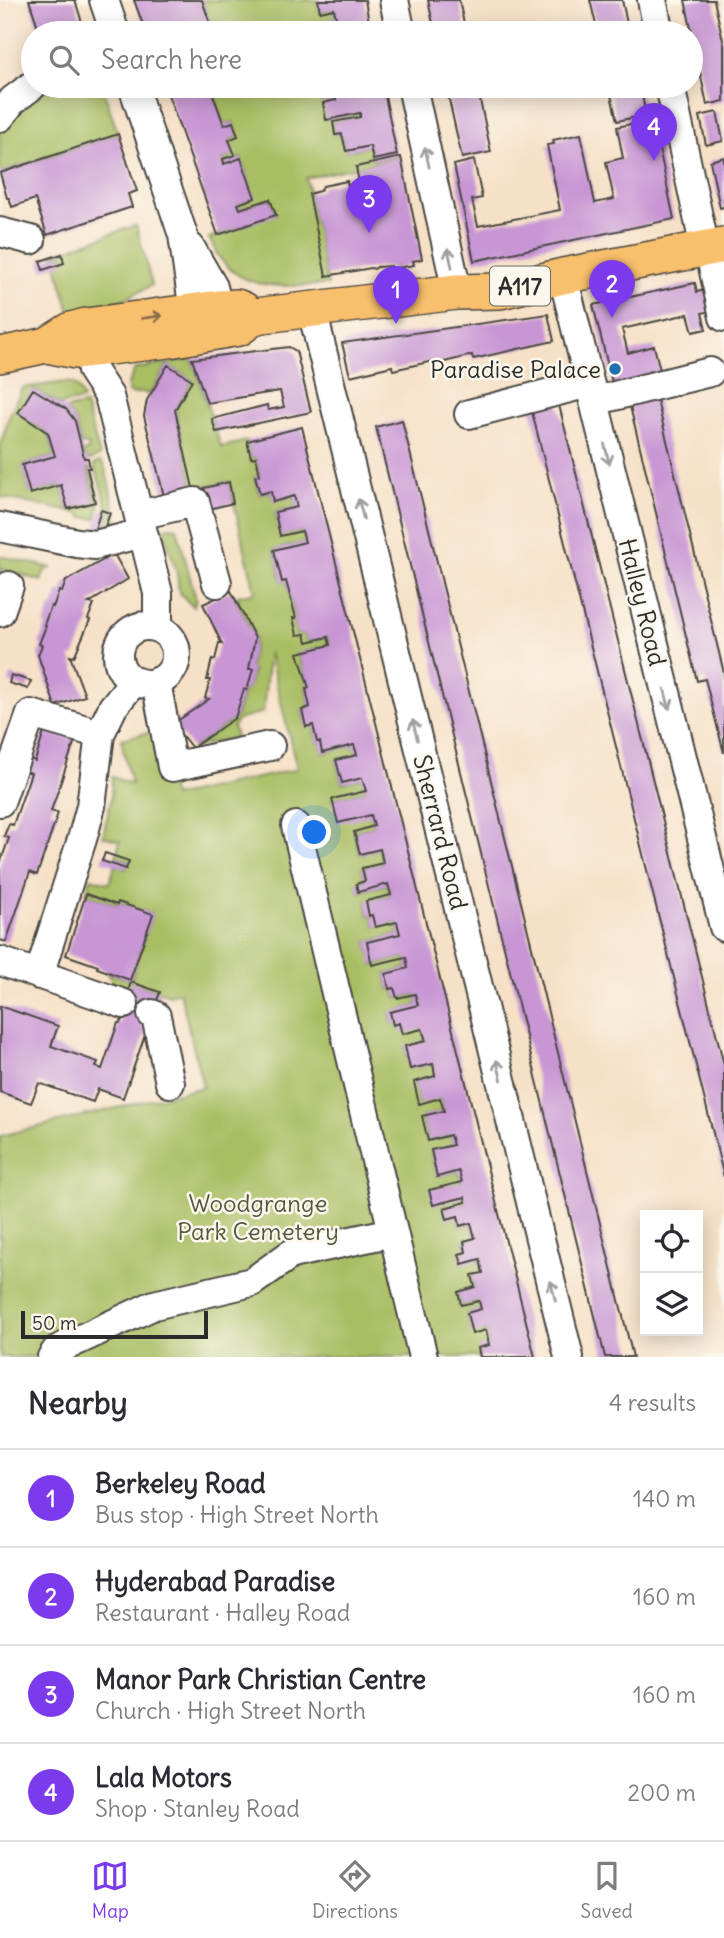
<!DOCTYPE html>
<meta charset="utf-8">
<style>
body{margin:0;font-family:Delius,sans-serif;background:#f7f7f7;color:#2b2b33}
.controls{position:absolute;right:21px;bottom:21px;display:grid;overflow:hidden;border-radius:0px;box-shadow:0 4px 18px #0003}
.controls button{width:63px;height:63px;display:grid;place-items:center;padding:0;border:0;border-bottom:2px solid #e1e1e2;background:#fff;color:#2b2b33;font:35px sans-serif}
.scale{position:absolute;left:21px;bottom:18px;width:187px;box-sizing:border-box;padding-left:7px;border:4px solid #2b2b2b;border-top:0;font-size:19px;line-height:24px;white-space:nowrap;color:#2b2b2b;-webkit-text-stroke:5px #fbf7ec;paint-order:stroke}
.you{position:absolute;left:315px;top:833px;width:24px;height:24px;margin:-18px;border:5px solid #fff;border-radius:50%;background:#1a73e8;box-shadow:0 0 0 10px #1a73e833}
.badge{display:grid;place-items:center;width:46px;height:46px;border-radius:50%;background:#7c3aed;color:#fff;font-size:23px;font-weight:700}
.pin{position:absolute;translate:-50% -58px;filter:drop-shadow(0 2px 4px #0008)}
.pin::after{content:'';position:absolute;top:37px;width:24px;height:21px;background:inherit;clip-path:polygon(0 0,100% 0,50% 100%)}
.list{margin:0;padding:0;list-style:none}
h2{display:flex;justify-content:space-between;align-items:center;height:91px;margin:0;padding:0 28px;font-size:30px}
h2 small{font-size:23px;font-weight:400;color:#7c7c81}
.list li{display:grid;grid-template-columns:46px 1fr auto;gap:21px;align-items:center;box-sizing:border-box;height:98px;padding:0 28px;border-top:2px solid #e1e1e2}
.list b{display:block;font-size:26px;white-space:nowrap}
.list p{margin:0;font-size:23px;white-space:nowrap;color:#7c7c81}
.list em{font-size:23px;font-style:normal;color:#7c7c81}
.icon{flex:none;width:38px;height:38px;fill:none;stroke:currentColor;stroke-width:2;stroke-linecap:round;stroke-linejoin:round}
.map{position:relative;flex:none;width:724px;height:1357px;overflow:hidden}
.search{position:absolute;background:#fff;box-shadow:0 4px 18px #0003;left:21px;right:21px;top:21px;height:77px;display:flex;align-items:center;gap:18px;box-sizing:border-box;padding:0 24px;border-radius:38px;color:#7c7c81;font-size:26px}
.sheet{height:483px;background:#fff}
nav{display:flex;justify-content:space-around;align-items:center;box-sizing:border-box;height:98px;border-top:2px solid #e1e1e2;background:#fff;font-size:19px;color:#7c7c81}
nav a{display:grid;justify-items:center;gap:4px}
nav .on{color:#7c3aed}
.map>svg:first-child{display:block}
.green{fill:#a9be63;stroke:#6a7447;stroke-width:2}
.building{fill:#c896d4}
.lines{fill:none;stroke-linecap:round;stroke-linejoin:round}
.minor-casing{stroke:#494642;stroke-width:32}
.major-casing{stroke:#494642;stroke-width:38}
.minor{stroke:#fff;stroke-width:28}
.major{stroke:#f8bf6c;stroke-width:35}
.oneway{stroke:#a0a0a0}
.oneway2{stroke:#876e48}
.poi-dot{fill:#1f6fb2;stroke:#fbf7ec;stroke-width:2.5}
.labels{text-anchor:middle;dominant-baseline:central;stroke-width:5;stroke-linejoin:round;paint-order:stroke}
.shield{fill:#fbf7ec;stroke:#696865;stroke-width:2}
.shield-label{font-size:23px;font-weight:bold;fill:#2b2b2b}
.poi-label{font-size:24px;fill:#2b2b2b;stroke:#fbf7ec;text-anchor:end}
.street-label{font-size:24px;fill:#2b2b2b;stroke:#fbf7ec}
.park-label{font-size:24px;fill:#51573c;stroke:#fbf7ec}
</style>
<div class="map">
<svg width="724" height="1357" viewBox="0 0 724 1357">
<rect width="100%" height="100%" fill="#fbf7ec"/>
<filter id="ink" filterUnits="userSpaceOnUse"><feTurbulence type="fractalNoise" baseFrequency=".0143" numOctaves="2"/><feDisplacementMap in="SourceGraphic" scale="14" xChannelSelector="R" yChannelSelector="G"/><feConvolveMatrix kernelMatrix="1 2 1 2 8 2 1 2 1" color-interpolation-filters="sRGB"/></filter>
<filter id="wash" filterUnits="userSpaceOnUse"><feTurbulence type="fractalNoise" baseFrequency=".00686" numOctaves="4" result="noise"/><feDisplacementMap in="SourceGraphic" scale="28" xChannelSelector="R" yChannelSelector="G"/><feGaussianBlur stdDeviation="1.57" result="paint"/><feColorMatrix in="noise" values="0 0 0 0 0 0 0 0 0 0 0 0 0 0 0 0 0 1.4 0 .05"/><feComposite in="paint" operator="in"/></filter>
<g filter="url(#wash)">
<rect width="100%" height="100%" fill="#f6e0c6"/>
<path class="green" d="M202 0H318L320 12 334 9 336 18 323 21 326 33H192L211 26Z
M48 86H102L118 134 0 173V129Z
M210 86H340L334 87 336 100 323 103 360 113V117L333 123 335 135 342 134 346 151 370 146 373 160 397 155V158L306 178 328 285C289 285 246 294 220 258 215 252 213 244 209 238L276 214 270 199 240 209 238 204 254 198 241 158 224 164 223 159 234 155 229 140 238 136 233 122 224 125Z
M136 225 152 285 127 298 108 304 70 311 56 265 64 262 62 254 54 257 53 254Z
M192 359 221 447 247 441 251 458 256 457 260 475 255 477 260 494 271 491 274 501 294 496 297 507 275 512 280 535 302 531 305 542 274 550 282 581H286L296 618 293 619 297 635 305 634 307 642 328 637 330 645 298 654 309 688 306 689 310 707 302 710 306 726 313 725 317 742H320L323 753 354 745 357 755 336 760 342 783 362 778 366 791 333 799 371 815 374 826 354 832 360 854 380 849 383 863 362 868 365 881 356 884 359 892 388 884 391 895 366 902 369 916 372 915 375 927 397 922 400 934 367 942 373 965 406 957 408 968 386 974 389 989 394 988 397 998 415 994 418 1005 390 1013 393 1024 399 1023 422 1029 426 1041 405 1047 410 1069 433 1064 435 1076 414 1082 419 1103 440 1098 444 1111 422 1117 428 1140 450 1135 453 1145 431 1151 437 1176 459 1171 466 1202 445 1208 458 1216 460 1226 471 1223 475 1238 464 1241 466 1252 460 1254 462 1263 480 1259 483 1273 472 1275 475 1287 458 1292 461 1305 479 1301 481 1309 467 1313 472 1333 486 1330 489 1345 480 1357H0V1136L203 1087 180 992 169 995 132 983 127 994 117 991 107 972 131 980 152 914 118 902 117 905 86 894 91 878 109 883 115 865 126 869 129 861 116 856 120 841 103 836 111 799 112 777 131 784 121 739 156 731 173 797 297 769 269 652 263 712 238 720 233 726 236 737 192 748 235 718 244 689H247L253 670 249 669 255 638 235 597 255 592 229 482 193 488 175 410 192 380 168 365 149 395 143 392 133 394 128 392V384L135 369Z
M66 382C77 384 80 390 83 400L63 404 62 406 34 389 18 413 48 433 55 456 23 465 30 493 61 485 68 509 95 502 87 468H90L100 502 96 519 82 517 81 514 0 497V445L10 414 22 388Z
M85 405 100 456 88 461 87 458H84L83 452 88 450 89 446 86 444 81 445 75 421 66 409Z
M101 462 105 468 118 522 116 526 103 532 110 513 104 511 107 506 94 464Z
M170 527 177 528 196 600 193 607 179 592 177 573 163 529Z
M0 556 52 568 45 570 41 581 2 569 0 573Z"/>
<g id="blocks">
<path class="building" d="M29 0H75L84 29 70 33H40Z
M134 0H202L211 26 192 33H146Z
M318 0H365L371 33H326L323 20 336 18 334 9 320 12Z
M428 0H459L466 33H435Z
M590 0H622L629 33H598Z
M685 0H714L724 45V101L707 105Z
M165 86H210L224 125 233 122 238 136 229 140 235 155 223 159 224 164 241 158 255 198 238 204 240 209 270 199 276 215 218 235Z
M340 86H383L397 155 373 160 370 146 346 151 342 134 335 135 333 122 360 117V113L326 120 323 103 336 100 334 87Z
M446 86H477L491 152 462 158Z
M609 86H640L646 115 617 121Z
M717 112 723 141 706 145 700 116Z
M653 119 674 219 474 261 454 165 474 160 482 198 472 200 478 226 560 210 547 145 554 144 553 140 581 134 595 203 614 199 606 162 623 158 617 127Z
M118 134 137 191 128 194 132 207 47 235 35 199 12 207 9 198H7L0 173Z
M401 157 422 259 413 261 414 265 392 269 391 266 377 267 374 269 371 268 326 276 309 194 320 191 323 186 347 181 348 186 359 183 356 167Z
M724 157V207L720 208 710 161Z
M62 254 64 263 43 270 40 261Z
M695 283 697 292 724 285V308L702 313 706 329 693 332 688 314 622 329 628 353 654 346 661 374 613 386 593 305Z
M548 314 554 341 473 359 472 355 433 365V361L393 370 392 366 350 376 342 343Z
M289 347 296 351 311 412 216 432 212 419 267 405 268 410 284 407 280 391 207 403 192 359Z
M168 365 192 380 175 410 193 488 164 496 144 416 147 400Z
M33 389 66 409 75 421 84 458H88L90 468H87L95 502 68 509 61 485 30 494 22 465 55 456 48 433 18 413Z
M655 392 724 673V753L705 679 697 681 628 398Z
M557 397 724 1065V1177L530 404Z
M402 420 633 1357H605L376 427Z
M302 427 457 1047 535 1357H480L478 1348 489 1345 486 1330 472 1334 467 1313 481 1309 479 1301 461 1305 458 1292 475 1287 472 1275 483 1273 480 1259 462 1264 459 1254 466 1252 464 1241 475 1238 471 1223 460 1226 458 1216 447 1219 444 1208 466 1202 465 1197 433 1205 429 1190 462 1182 459 1171 437 1177 431 1150 453 1145 450 1135 428 1141 422 1116 444 1111 440 1098 419 1104 414 1082 435 1076 433 1064 410 1069 405 1046 426 1041 422 1029 402 1034 399 1023 393 1025 390 1012 418 1005 415 994 397 998 394 988 389 989 386 974 408 968 406 957 372 965 367 942 400 934 397 922 375 927 372 915 369 916 366 901 391 895 388 884 358 892 356 884 365 881 362 868 383 863 380 849 360 854 354 832 374 826 371 815 338 823 332 799 366 791 362 778 342 783 336 760 357 755 356 751 354 745 322 753 320 742H317L313 725 306 727 302 710 310 707 306 689 309 688 298 653 330 645 328 637 307 642 305 634 297 635 293 618H296L286 581 282 582 274 550 305 542 302 531 280 536 275 512 297 507 294 496 273 502 271 491 260 494 255 476 260 475 256 457 251 458 247 441Z
M229 482 233 503 209 509 204 488Z
M101 510 110 513 103 532 95 529Z
M114 554 128 579 89 603 94 604 88 619 90 620 74 657 70 656 85 696 55 706 38 655 42 645 39 644 46 626 44 625 51 606 53 607 59 591 62 592 66 581Z
M231 591 255 638 249 669H253L247 690 244 689 235 718 192 748 173 724 209 699 205 698 210 680H207L212 659 215 660 219 643 222 644 203 604Z
M11 675 31 681 28 689 9 683Z
M45 729 75 740 51 811 58 813 37 875 30 872 6 942 0 940V864L9 838 4 836 9 824 13 825 31 773 26 771 30 759 35 761Z
M105 853 129 861 126 869 102 861Z
M86 894 117 905 118 902 153 914 130 980 97 968 98 966 66 955Z
M131 982 160 992 123 1098 98 1089 93 1102 39 1083 31 1103 0 1092V1006L58 1026 51 1046 98 1062 96 1067 102 1069 118 1023H120L122 1020V1017L120 1016Z"/>
</g>
</g>
<g filter="url(#ink)">
<use href="#blocks" fill-opacity="0" stroke="#494642" stroke-width="2"/>
<g class="lines">
<g class="minor-casing">
<path id="minor" d="M104 0 115 33
M394 0 401 33
M652 0 659 33
M133 86 183 235 197 333
M412 86 457 292
M670 86 705 249
M0 117 13 100 33 85
M0 232 31 240
M190 247 213 287 223 328
M709 248 724 317
M563 276 724 927
M313 308 315 322 569 1357
M86 331 92 370 109 396 158 593V628
M594 401 710 372
M469 414 589 383
M139 515 195 502 217 583
M0 527 77 543 95 545 143 533
M0 612 9 586
M118 655a29 29 0 1 1 58 0a29 29 0 1 1-58 0Z
M156 682 172 767 270 746
M0 802 31 714 100 734
M296 826 423 1357
M0 961 124 1004
M39 975 83 836 91 806 100 734 113 707 134 681
M152 1014 156 1016 170 1083
M52 1357 57 1350 154 1305 252 1282 291 1254 393 1232"/>
</g>
<g class="major-casing">
<path id="major" d="M47 345 75 351 169 340 239 328 255 316 457 292 500 291 563 276 724 245
M0 355 47 345 71 330 86 326 219 308 237 307 244 310"/>
</g>
<use href="#minor" class="minor"/>
<use href="#major" class="major"/>
</g>
<defs><path id="oneway-shaft" d="M-6 0H5M1.5-3L5.5 0L1.5 3" fill="none" stroke-width="1.6" stroke-linecap="round" stroke-linejoin="round" transform="scale(1.75)"/></defs>
<g class="oneway">
<use href="#oneway-shaft" transform="translate(427 157) rotate(-102)"/>
<use href="#oneway-shaft" transform="translate(450 258) rotate(-102)"/>
<use href="#oneway-shaft" transform="translate(607 454) rotate(76)"/>
<use href="#oneway-shaft" transform="translate(361 509) rotate(-104)"/>
<use href="#oneway-shaft" transform="translate(667 699) rotate(76)"/>
<use href="#oneway-shaft" transform="translate(415 730) rotate(-104)"/>
<use href="#oneway-shaft" transform="translate(499 1070) rotate(-104)"/>
<use href="#oneway-shaft" transform="translate(553 1291) rotate(-104)"/>
</g>
<use class="oneway2" href="#oneway-shaft" transform="translate(152 317) rotate(-8)"/>
</g>
<circle class="poi-dot" cx="615" cy="369" r="7"/>
<g class="labels">
<rect class="shield" x="490" y="266.5" width="60" height="39" rx="5"/>
<g class="shield-label">
<text x="520" y="286">A117</text>
</g>
<g class="poi-label">
<text x="601" y="369">Paradise Palace</text>
</g>
<g class="street-label">
<text transform="translate(643 602) rotate(76)">Halley Road</text>
<text transform="translate(441 832) rotate(76)">Sherrard Road</text>
</g>
<g class="park-label">
<text x="258" y="1203">Woodgrange<tspan x="258" dy="28">Park Cemetery</tspan></text>
</g>
</g>
</svg>
<div class="controls">
<button><svg class="icon" aria-label="locate" viewBox="0 0 24 24"><circle cx="12" cy="12" r="6"/><path d="M12 2v4M12 18v4M2 12h4M18 12h4"/></svg></button>
<button><svg class="icon" aria-label="layers" viewBox="0 0 24 24"><path d="M12 4l9 5-9 5-9-5zM3 14l9 5 9-5"/></svg></button>
</div>
<div class="scale">50 m</div>
<div class="you"></div>
<div class="pin badge" style="left:396px;top:324px">1</div>
<div class="pin badge" style="left:612px;top:318px">2</div>
<div class="pin badge" style="left:369px;top:233px">3</div>
<div class="pin badge" style="left:654px;top:161px">4</div>
<div class="search"><svg class="icon" aria-label="search" viewBox="0 0 24 24"><circle cx="10" cy="10" r="6"/><path d="M15 15l6 6"/></svg>Search here</div>
</div>
<section class="sheet">
<h2>Nearby<small>4 results</small></h2>
<ul class="list">
<li><span class="badge">1</span><div><b>Berkeley Road</b><p>Bus stop · High Street North</p></div><em>140 m</em></li>
<li><span class="badge">2</span><div><b>Hyderabad Paradise</b><p>Restaurant · Halley Road</p></div><em>160 m</em></li>
<li><span class="badge">3</span><div><b>Manor Park Christian Centre</b><p>Church · High Street North</p></div><em>160 m</em></li>
<li><span class="badge">4</span><div><b>Lala Motors</b><p>Shop · Stanley Road</p></div><em>200 m</em></li>
</ul>
</section>
<nav>
<a class="on"><svg class="icon" aria-label="map" viewBox="0 0 24 24"><path d="M3 6l6-2 6 2 6-2v14l-6 2-6-2-6 2zM9 4v14M15 6v14"/></svg>Map</a>
<a><svg class="icon" aria-label="directions" viewBox="0 0 24 24"><path d="M12 3l9 9-9 9-9-9zM9 14v-3h6M13 9l2 2-2 2"/></svg>Directions</a>
<a><svg class="icon" aria-label="saved" viewBox="0 0 24 24"><path d="M7 4h10v16l-5-4-5 4z"/></svg>Saved</a>
</nav>
